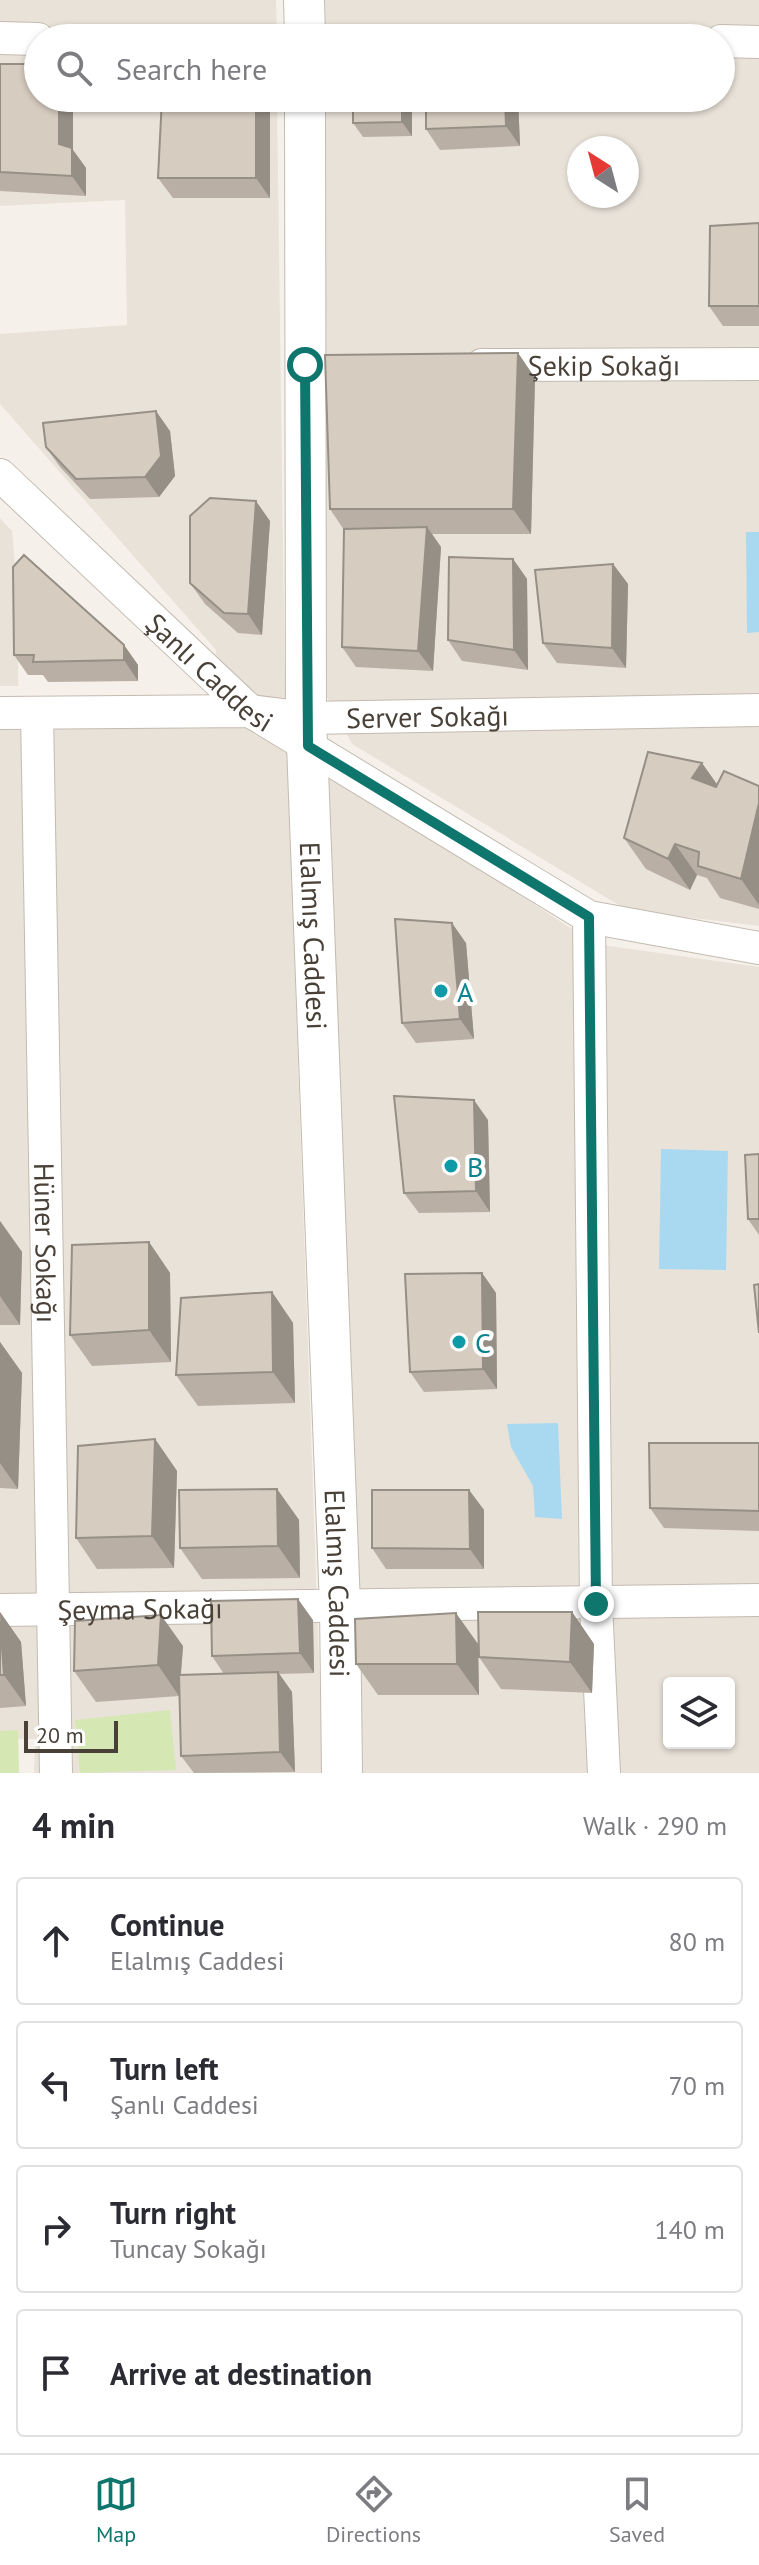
<!DOCTYPE html>
<meta charset="utf-8">
<style>
body{margin:0;font-family:"PT Sans",sans-serif;background:#f2f2f3;color:#2b2b33}
.controls{position:absolute;right:24px;bottom:24px;display:grid;overflow:hidden;border-radius:8px;box-shadow:0 2px 6px #0004}
.controls button{width:72px;height:72px;display:grid;place-items:center;padding:0;border:0;border-bottom:2px solid #e1e1e2;background:#fff;color:#2b2b33;font:40px sans-serif}
.compass{position:absolute;left:567px;top:136px;width:72px;height:72px;border-radius:50%;background:#fff;box-shadow:0 2px 6px #0004;rotate:324deg}
.scale{position:absolute;left:24px;bottom:20px;width:94px;box-sizing:border-box;padding-left:8px;border:4px solid #494138;border-top:0;font-size:22px;line-height:28px;white-space:nowrap;color:#494138;-webkit-text-stroke:6px #fff;paint-order:stroke}
.stop{position:absolute;width:24px;height:24px;margin:-18px;border:6px solid #0f766e;border-radius:50%;background:#fff}
.stop.end{background:#0f766e;border-color:#fff;box-shadow:0 2px 8px #0008}
.list{margin:0;padding:0;list-style:none}
h2{display:flex;justify-content:space-between;align-items:center;height:104px;margin:0;padding:0 32px;font-size:34px}
h2 small{font-size:26px;font-weight:400;color:#7c7c81}
.list li{display:grid;grid-template-columns:52px 1fr auto;gap:24px;align-items:center;box-sizing:border-box;height:128px;margin:0 16px 16px;padding:0 16px;border:2px solid #e1e1e2;border-radius:8px}
.list b{display:block;font-size:30px;white-space:nowrap}
.list p{margin:0;font-size:26px;white-space:nowrap;color:#7c7c81}
.list em{font-size:26px;font-style:normal;color:#7c7c81}
.icon{flex:none;width:44px;height:44px;fill:none;stroke:currentColor;stroke-width:2;stroke-linecap:round;stroke-linejoin:round}
.map{position:relative;flex:none;width:759px;height:1773px;overflow:hidden}
.search{position:absolute;background:#fff;box-shadow:0 2px 6px #0004;left:24px;right:24px;top:24px;height:88px;display:flex;align-items:center;gap:20px;box-sizing:border-box;padding:0 28px;border-radius:44px;color:#7c7c81;font-size:30px}
.sheet{height:680px;background:#fff}
nav{display:flex;justify-content:space-around;align-items:center;box-sizing:border-box;height:112px;border-top:2px solid #e1e1e2;background:#fff;font-size:22px;color:#7c7c81}
nav a{display:grid;justify-items:center;gap:4px}
nav .on{color:#0f766e}
.map>svg:first-child{display:block}
.residential{fill:#e9e2d9;fill-rule:evenodd}
.green{fill:#d5e8b4}
.water{fill:#a8d9f0}
.lines{fill:none;stroke-linecap:round;stroke-linejoin:round}
.minor-casing{stroke:#c3bbb0;stroke-width:34}
.tertiary-casing{stroke:#c3bbb0;stroke-width:42}
.minor{stroke:#fff;stroke-width:32}
.tertiary{stroke:#fff;stroke-width:40}
.wall{fill:#b9afa5}
.shaded-wall{fill:#968f86}
.building{fill:#d7ccc0;stroke:#968f86;stroke-width:2}
.route{stroke:#0f766e;stroke-width:10}
.culture-dot{fill:#0f9aa8;stroke:#fff;stroke-width:3}
.labels{text-anchor:middle;dominant-baseline:central;stroke-width:8;stroke-linejoin:round;paint-order:stroke}
.street-label{font-size:28px;fill:#494138;stroke:#fff}
.culture-label{font-size:28px;fill:#0d838f;stroke:#fff;text-anchor:start}
</style>
<div class="map">
<svg width="759" height="1773" viewBox="0 0 759 1773">
<rect width="100%" height="100%" fill="#f5f1ea"/>
<path class="residential" d="M0 0H276L277 38H38V98H277L285 695 323 1773H34L35 1739H0V725L221 727 216 650 0 404V334L127 325 125 200 0 206Z
M323 0H759V926L627 910 352 744 327 697 323 98H721V38H323ZM579 148H627V196H579Z
M0 518 12 531 19 606 18 686H0Z
M327 769 595 944 759 967V1773H360ZM669 1683H729V1743H669Z"/>
<path class="green" d="M170 1710 176 1770 80 1773 75 1720Z
M18 1730 19 1773H0V1731Z"/>
<path class="water" d="M746 532H759V632L747 633Z
M661 1149 728 1151 726 1270 659 1269Z
M558 1423 562 1519 535 1517 533 1486 511 1447 507 1424Z"/>
<g class="lines">
<g class="minor-casing">
<g id="minor">
<path d="M0 38 38 39"/>
<path d="M721 41 759 42"/>
<path id="s1" d="M482 365 759 364"/>
<path id="s2" d="M0 475 250 711 589 917 759 948"/>
<path id="s3" d="M0 713 250 711 306 718 759 710"/>
<path id="s4" d="M37 713 56 1773"/>
<path d="M589 917 596 1604 604 1773"/>
<path id="s5" d="M0 1610 759 1600"/>
</g>
</g>
<g class="tertiary-casing">
<g id="tertiary">
<path d="M304 0 305 38"/>
<path id="s6" d="M305 98 306 718 340 1606 342 1773"/>
</g>
</g>
<use href="#minor" class="minor"/>
<use href="#tertiary" class="tertiary"/>
</g>
<path class="wall" d="M0 64 73 98V150L86 168V196L0 191Z
M270 98V198H173L158 178Z
M412 98V136L363 137 353 123Z
M518 98 520 146 440 150 426 129Z
M759 223V326H723L709 306Z
M518 353 535 378 531 534H432L441 547 433 671 356 667 342 647 344 530 330 509Z
M170 431 175 476 159 497 90 499 60 467 46 447Z
M270 521 262 635 238 633 205 604 190 583Z
M513 559 527 579 528 670 462 661 448 640Z
M613 564 628 584 626 668 557 663 543 643Z
M124 645 138 665V681L48 682 43 675H28L14 655Z
M717 785 759 786V909L720 898 707 878 697 875 690 890 646 869 624 838Z
M466 943 474 1039 416 1043 402 1023Z
M488 1120 490 1212 419 1213 404 1193Z
M759 1154V1235L748 1219Z
M0 1221 22 1252 20 1325H0Z
M149 1242 170 1273 171 1362 92 1366 70 1335Z
M482 1273 496 1293 497 1389 424 1392 410 1372Z
M272 1292 293 1323 295 1403 198 1406 176 1375Z
M0 1342 22 1373 18 1489 0 1488Z
M155 1439 177 1471 174 1568 97 1569 76 1538Z
M759 1443V1531L664 1528 650 1508Z
M277 1489 299 1520 300 1578 202 1579 180 1548Z
M469 1490 484 1510V1569H386L372 1548Z
M0 1612 21 1642 26 1706 0 1708Z
M572 1612 594 1644 592 1693 501 1689 479 1657Z
M313 1620 314 1673 279 1674 292 1692 295 1772 194 1773 181 1756 179 1696 96 1702 74 1671 183 1646 181 1675 224 1674 212 1656Z
M478 1644 479 1695H378L356 1664Z"/>
<path class="shaded-wall" d="M59 98H73V150L86 168V196L72 176 59 144Z
M256 98H270V198L256 178Z
M402 98H412V136L402 122Z
M505 98H518L520 146 506 126Z
M518 353 535 378 531 534 513 509Z
M156 411 170 431 175 476 159 497 145 477Z
M256 501 270 521 262 635 248 614Z
M427 527 441 547 433 671 418 651Z
M513 559 527 579 528 670 514 650Z
M613 564 628 584 626 668 612 648Z
M124 645 138 665V681L124 660Z
M702 763 724 794 692 778Z
M759 803V905L741 879Z
M675 844 697 875 690 890 668 859Z
M452 923 466 943 474 1039 460 1019Z
M474 1100 488 1120 490 1212 476 1191Z
M0 1221 22 1252 20 1325 0 1296Z
M149 1242 170 1273 171 1362 149 1330Z
M482 1273 496 1293 497 1389 483 1369Z
M272 1292 293 1323 295 1403 273 1372Z
M0 1342 22 1373 18 1489 0 1463Z
M155 1439 177 1471 174 1568 152 1536Z
M277 1489 299 1520 300 1578 278 1546Z
M469 1490 484 1510V1569L470 1549Z
M298 1599 313 1620 314 1673 300 1653Z
M0 1612 21 1642 26 1706 4 1675Z
M572 1612 594 1644 592 1693 570 1662Z
M456 1613 478 1644 479 1695 457 1664Z
M161 1615 183 1646 179 1696 158 1665Z
M278 1672 292 1692 295 1772 280 1752Z"/>
<path class="building" d="M164 36 255 38H164Z
M0 64H38V98H59V144L72 148V176L0 172Z
M162 98H256V178H158Z
M353 98H402V122L353 123Z
M426 98H505L506 126 426 129Z
M759 223V306H709L710 226Z
M518 353 513 509H330L325 355Z
M156 411 161 456 145 477 76 479 46 447 43 423Z
M210 498 256 501 248 614 224 613 190 583V516Z
M427 527 418 651 342 647 344 529Z
M24 555 124 645V660L33 662 34 655H14L13 567Z
M449 557 513 559 514 650 448 640Z
M613 564 612 648 543 643 535 570Z
M648 752 702 763 692 778 716 787 724 771 759 786V803L741 879 698 866 699 852 675 844 668 859 624 838Z
M395 919 452 923 460 1019 402 1023Z
M394 1096 474 1100 476 1191 404 1193Z
M759 1154V1219H748L745 1155Z
M149 1242V1330L70 1335 72 1245Z
M482 1273 483 1369 410 1372 405 1274Z
M759 1284V1333L754 1285Z
M272 1292 273 1372 176 1375 181 1298Z
M155 1439 152 1536 76 1538 78 1446Z
M649 1443H759V1511L650 1508Z
M277 1489 278 1546 180 1548 179 1490Z
M372 1490H469L470 1549 372 1548Z
M298 1599 300 1653 212 1656 211 1601Z
M478 1612H572L570 1662 479 1657Z
M456 1613 457 1664H356L355 1619Z
M161 1615 158 1665 74 1671 75 1621Z
M0 1621 4 1675H0Z
M278 1672 280 1752 181 1756 179 1675Z"/>
<g class="lines">
<path class="route" d="M305 365 308 746 589 917 596 1604"/>
</g>
<g class="culture-dot">
<circle cx="441" cy="991" r="8"/>
<circle cx="451" cy="1166" r="8"/>
<circle cx="459" cy="1342" r="8"/>
</g>
<g class="labels">
<g class="street-label">
<text stroke="none"><textPath href="#s1" startOffset="122">Şekip Sokağı</textPath></text>
<text stroke="none"><textPath href="#s2" startOffset="288">Şanlı Caddesi</textPath></text>
<text stroke="none"><textPath href="#s3" startOffset="428">Server Sokağı</textPath></text>
<text stroke="none"><textPath href="#s6" startOffset="838">Elalmış Caddesi</textPath></text>
<text stroke="none"><textPath href="#s4" startOffset="530">Hüner Sokağı</textPath></text>
<text stroke="none"><textPath href="#s6" startOffset="1486">Elalmış Caddesi</textPath></text>
<text stroke="none"><textPath href="#s5" startOffset="140">Şeyma Sokağı</textPath></text>
</g>
<g class="culture-label">
<text x="457" y="991">A</text>
<text x="467" y="1166">B</text>
<text x="475" y="1342">C</text>
</g>
</g>
</svg>
<div class="controls">
<button><svg class="icon" aria-label="layers" viewBox="0 0 24 24"><path d="M12 4l9 5-9 5-9-5zM3 14l9 5 9-5"/></svg></button>
</div>
<svg class="compass" viewBox="-18 -18 36 36"><path d="M0-13l5 13h-10z" fill="#e53935"/><path d="M0 13l5-13h-10z" fill="#7c7c81"/></svg>
<div class="scale">20 m</div>
<div class="stop" style="left:305px;top:365px"></div>
<div class="stop end" style="left:596px;top:1604px"></div>
<div class="search"><svg class="icon" aria-label="search" viewBox="0 0 24 24"><circle cx="10" cy="10" r="6"/><path d="M15 15l6 6"/></svg>Search here</div>
</div>
<section class="sheet">
<h2>4 min<small>Walk · 290 m</small></h2>
<ul class="list">
<li><svg class="icon" aria-label="ahead" viewBox="0 0 24 24"><path d="M12 20V5M6 11l6-6 6 6"/></svg><div><b>Continue</b><p>Elalmış Caddesi</p></div><em>80 m</em></li>
<li><svg class="icon" aria-label="left" viewBox="0 0 24 24"><path d="M17 20v-9H6M10 6l-5 5 5 5"/></svg><div><b>Turn left</b><p>Şanlı Caddesi</p></div><em>70 m</em></li>
<li><svg class="icon" aria-label="right" viewBox="0 0 24 24"><path d="M7 20v-9h11M14 6l5 5-5 5"/></svg><div><b>Turn right</b><p>Tuncay Sokağı</p></div><em>140 m</em></li>
<li><svg class="icon" aria-label="arrive" viewBox="0 0 24 24"><path d="M6 21V4h12l-3 4 3 4H6"/></svg><div><b>Arrive at destination</b></div></li>
</ul>
</section>
<nav>
<a class="on"><svg class="icon" aria-label="map" viewBox="0 0 24 24"><path d="M3 6l6-2 6 2 6-2v14l-6 2-6-2-6 2zM9 4v14M15 6v14"/></svg>Map</a>
<a><svg class="icon" aria-label="directions" viewBox="0 0 24 24"><path d="M12 3l9 9-9 9-9-9zM9 14v-3h6M13 9l2 2-2 2"/></svg>Directions</a>
<a><svg class="icon" aria-label="saved" viewBox="0 0 24 24"><path d="M7 4h10v16l-5-4-5 4z"/></svg>Saved</a>
</nav>
